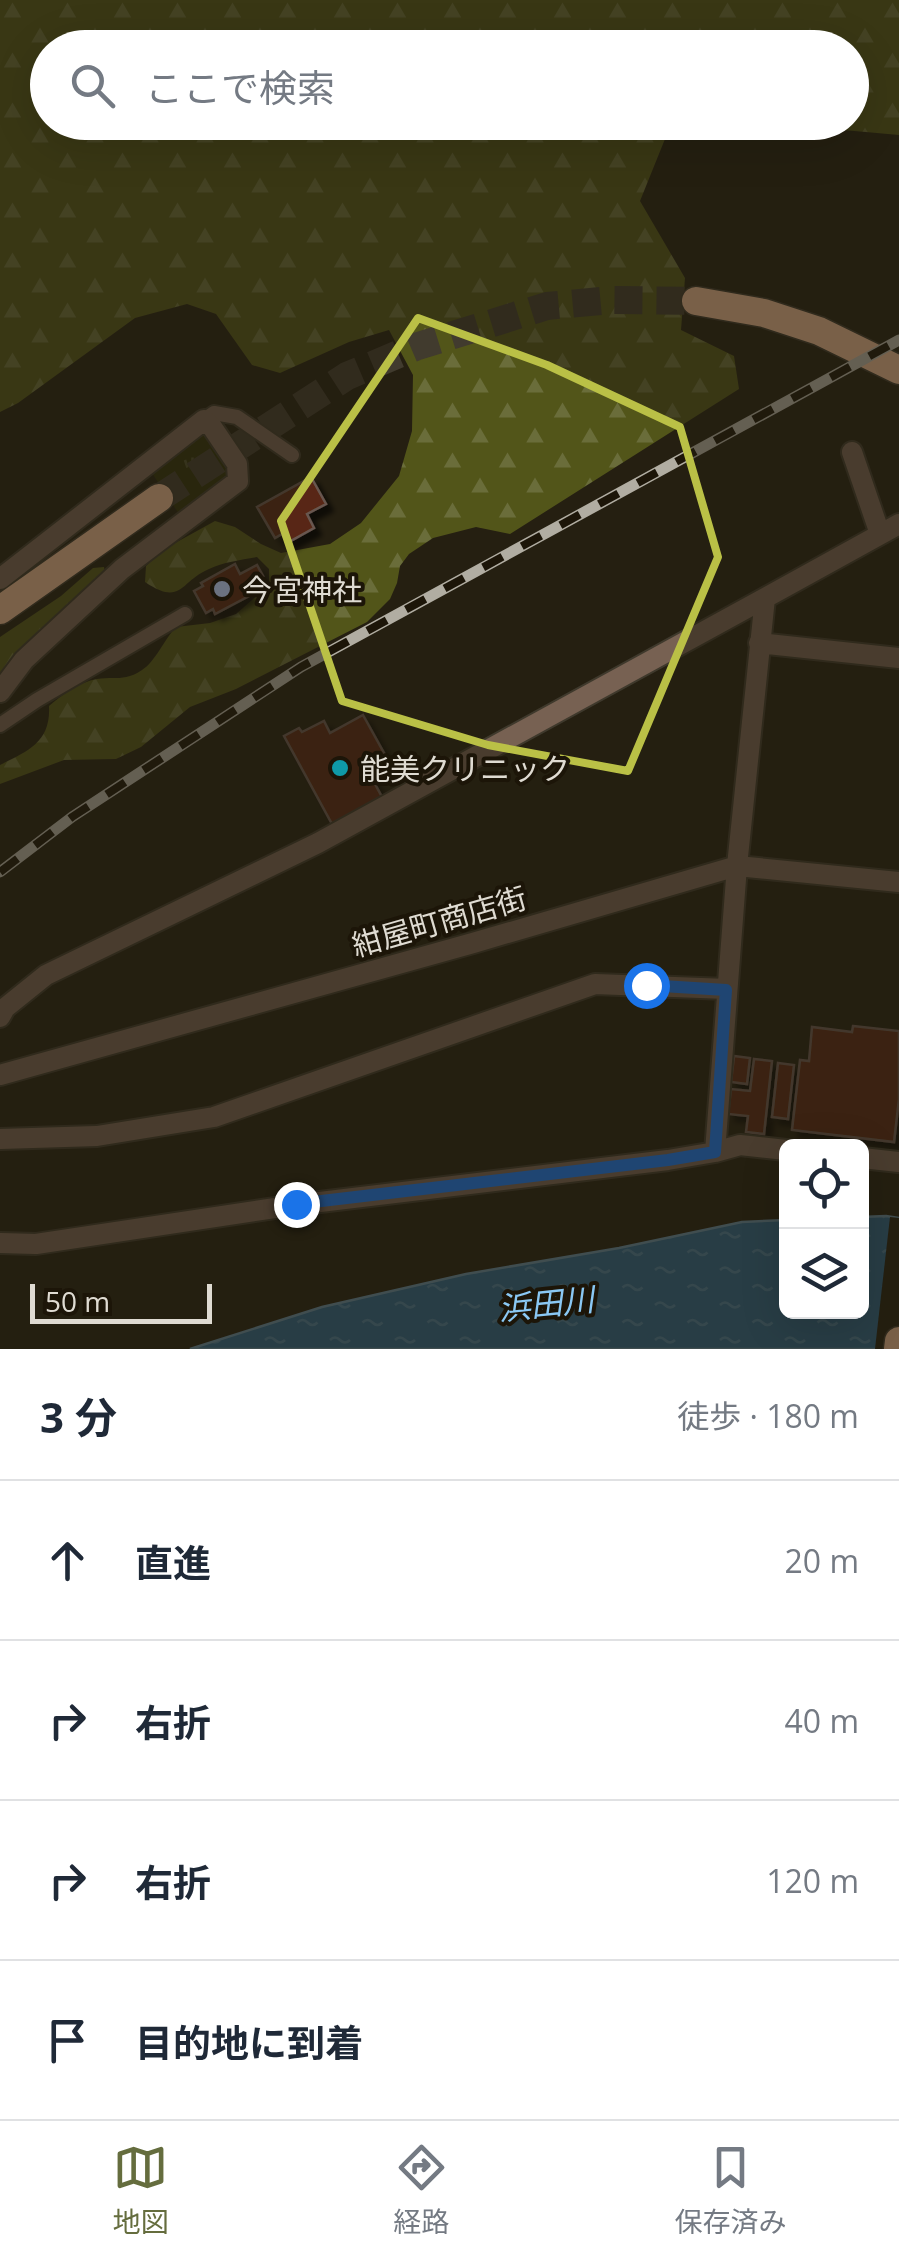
<!DOCTYPE html>
<html lang="ja">
<meta charset="utf-8">
<style>
body{margin:0;font-family:"Open Sans","Noto Sans JP",sans-serif;background:#f6f6f7;color:#1f2937}
.controls{position:absolute;right:30px;bottom:30px;display:grid;overflow:hidden;border-radius:15px;box-shadow:0 10px 40px #0002}
.controls button{width:90px;height:90px;display:grid;place-items:center;padding:0;border:0;border-bottom:2px solid #e0e1e3;background:#fff;color:#1f2937;font:50px sans-serif}
.scale{position:absolute;left:30px;bottom:25px;width:182px;box-sizing:border-box;padding-left:10px;border:5px solid #dfdbd2;border-top:0;font-size:28px;line-height:35px;white-space:nowrap;color:#dfdbd2;-webkit-text-stroke:8px #1c1508;paint-order:stroke}
.stop{position:absolute;width:30px;height:30px;margin:-22px;border:8px solid #1a73e8;border-radius:50%;background:#fff}
.stop.end{background:#1a73e8;border-color:#fff;box-shadow:0 2px 10px #0008}
.list{margin:0;padding:0;list-style:none}
h2{display:flex;justify-content:space-between;align-items:center;height:130px;margin:0;padding:0 40px;font-size:42px}
h2 small{font-size:32px;font-weight:400;color:#747a83}
.list li{display:grid;grid-template-columns:65px 1fr auto;gap:30px;align-items:center;box-sizing:border-box;height:160px;padding:0 40px;border-top:2px solid #e0e1e3}
.list b{display:block;font-size:38px;white-space:nowrap}
.list em{font-size:32px;font-style:normal;color:#747a83}
.icon{flex:none;width:55px;height:55px;fill:none;stroke:currentColor;stroke-width:2;stroke-linecap:round;stroke-linejoin:round}
.map{position:relative;flex:none;width:899px;height:1349px;overflow:hidden}
.search{position:absolute;background:#fff;box-shadow:0 10px 40px #0002;left:30px;right:30px;top:30px;height:110px;display:flex;align-items:center;gap:25px;box-sizing:border-box;padding:0 35px;border-radius:55px;color:#747a83;font-size:38px}
.sheet{height:770px;background:#fff}
nav{display:flex;justify-content:space-around;align-items:center;box-sizing:border-box;height:140px;border-top:2px solid #e0e1e3;background:#fff;font-size:28px;color:#747a83}
nav a{display:grid;justify-items:center;gap:5px}
nav .on{color:#656d3e}
.map>svg:first-child{display:block}
.forest{fill:url(#forest-firs)}
.park{fill:url(#park-tufts)}
.water{fill:url(#water-ripples);stroke:#62869c;stroke-width:2.5}
.pier{fill:#251f11}
.building{fill:#592812;stroke:#685750;stroke-width:2.5;filter:url(#shadow)}
.lines{fill:none;stroke-linecap:round;stroke-linejoin:round}
.trunk-tunnel{stroke:#413b2e;stroke-width:28;stroke-dasharray:28 14;stroke-linecap:butt}
.service-casing{stroke:#3f392c;stroke-width:18}
.minor-casing{stroke:#3f392c;stroke-width:24}
.trunk-casing{stroke:#3f392c;stroke-width:31}
.service{stroke:#776152;stroke-width:14}
.minor{stroke:#776152;stroke-width:20}
.trunk{stroke:#e1b08d;stroke-width:28}
.rail-casing{stroke:#b1ada2;stroke-width:11}
.rail{stroke:#1c1508;stroke-width:8;stroke-dasharray:22;stroke-linecap:butt}
.route{stroke:#1a73e8;stroke-width:12}
.marked{fill:none;stroke:#bac046;stroke-width:8;stroke-linejoin:round}
.worship-dot{fill:#6b7280;stroke:#1c1508;stroke-width:4}
.culture-dot{fill:#0f9aa8;stroke:#1c1508;stroke-width:4}
.labels{text-anchor:middle;dominant-baseline:central;stroke-width:8;stroke-linejoin:round;paint-order:stroke}
.poi-label{font-size:30px;fill:#dfdbd2;stroke:#1c1508;text-anchor:start}
.street-label{font-size:30px;fill:#dfdbd2;stroke:#1c1508}
.water-label{font-size:32px;font-style:italic;fill:#8ac8f4;stroke:#1c1508}
</style>
<div class="map">
<svg width="899" height="1349" viewBox="0 0 899 1349">
<defs>
<pattern id="forest-firs" width="22" height="20" patternUnits="userSpaceOnUse" patternTransform="scale(2.5)"><rect width="22" height="20" fill="#525519"/><path d="M5 1l3.5 6h-7zM16 11l3.5 6h-7z" fill="#6a6d3a"/></pattern>
<pattern id="park-tufts" width="24" height="20" patternUnits="userSpaceOnUse" patternTransform="scale(2.5)"><rect width="24" height="20" fill="#2f3009"/><path d="M3 7l-1-3M5 7V3M7 7l1-3M15 17l-1-3M17 17v-4M19 17l1-3" fill="none" stroke="#4d4d2c"/></pattern>
<pattern id="water-ripples" width="26" height="14" patternUnits="userSpaceOnUse" patternTransform="scale(2.5)"><rect width="26" height="14" fill="#2d6285"/><path d="M2 4q2-2 4 0t4 0M15 11q2-2 4 0t4 0" fill="none" stroke="#4b7895"/></pattern>
<filter id="shadow"><feDropShadow dx="7" dy="7" stdDeviation="2.5" flood-color="#0009"/></filter>
</defs>
<rect width="100%" height="100%" fill="#251f11"/>
<path class="forest" d="M0 0H899V135L765 123 852 122V48H48V122L717 123 667 134 640 201 685 278 681 330 734 356 739 389 510 534 476 527 433 538 409 554 400 566 397 583 390 599 367 622 236 689 190 707 141 747 116 759 64 760 0 784V765C28 751 51 742 49 706 62 695 79 682 97 679 115 676 124 682 142 670 155 662 164 640 176 627L210 623 236 614 269 585V569L257 557C241 560 223 562 209 569 180 581 182 607 145 582L146 566 166 548 215 521 235 527 261 544 281 553 330 544 361 523 399 476 412 431 413 375 389 330 349 342 280 373 252 365 216 314 187 304 135 318 18 403 0 412Z
M104 567 105 573 0 682V637L61 596 93 568Z"/>
<path class="park" d="M198 434 209 435 233 469 231 481 179 514 150 470Z"/>
<path class="water" d="M886 1216 899 1218V1349H190L322 1307 466 1274 619 1248 742 1222 786 1220V1312H862V1217Z"/>
<path class="pier" d="M890 1217 899 1218V1349H875Z"/>
<path class="building" d="M311 477 326 504 307 514 314 528 287 543 282 534 275 538 257 507Z
M235 564 240 574 257 565 263 576 244 586 249 596 215 614 213 609 206 613 194 591 203 586 201 583Z
M363 715 389 762 369 773 382 797 332 824 284 736 299 728 302 732 324 721 330 733Z
M853 1026 899 1031V1099L894 1142 792 1130 800 1060 809 1061 812 1027 852 1032Z
M734 1056 750 1058 747 1084 731 1082Z
M754 1059 772 1061 764 1134 746 1132 748 1116 728 1114 731 1089 750 1091Z
M778 1063 794 1065 788 1119 772 1117Z"/>
<g class="lines">
<path class="trunk-tunnel" d="M159 498 347 376 415 347 547 306 612 300 696 301"/>
<g class="service-casing">
<path id="service" d="M204 420 214 413 237 417 292 455
M0 725 37 700 185 614"/>
</g>
<g class="minor-casing">
<path id="minor" d="M852 452 880 534
M0 579 204 420 212 427 237 464 238 481 122 569 24 660 0 692
M759 643 899 658
M0 1017 5 1008 46 975 318 843 765 598
M0 1075 473 943 737 866 899 882
M0 1139 97 1136 214 1117 595 984 727 989
M715 1152 737 866 765 598 899 524
M862 1158 899 1162
M0 1243 36 1244 295 1205 668 1160 715 1152 740 1145 786 1150"/>
</g>
<g class="trunk-casing">
<path id="trunk" d="M696 301 764 313 819 331 899 370
M0 610 159 498
M898 1349 899 1341"/>
</g>
<use href="#service" class="service"/>
<use href="#minor" class="minor"/>
<use href="#trunk" class="trunk"/>
<g class="rail-casing">
<path id="rail" d="M0 872 72 817 301 667 899 340"/>
</g>
<use href="#rail" class="rail"/>
</g>
<g class="lines">
<path class="route" d="M296 1204 668 1160 715 1152 726 990 646 985"/>
</g>
<path d="M0 0H899V1349H0ZM418 318 547 365 680 427 718 557 628 771 488 745 342 701 281 521Z" fill="#251f11" fill-opacity=".55" fill-rule="evenodd"/>
<path class="marked" d="M418 318 547 365 680 427 718 557 628 771 488 745 342 701 281 521Z"/>
<circle class="worship-dot" cx="222" cy="589" r="10"/>
<circle class="culture-dot" cx="340" cy="768" r="10"/>
<g class="labels">
<g class="poi-label">
<text x="242" y="589">今宮神社</text>
<text x="360" y="768">能美クリニック</text>
</g>
<g class="street-label">
<text transform="translate(439 921) rotate(-16)">紺屋町商店街</text>
</g>
<g class="water-label">
<text transform="translate(546 1303) rotate(-6)">浜田川</text>
</g>
</g>
</svg>
<div class="controls">
<button><svg class="icon" aria-label="locate" viewBox="0 0 24 24"><circle cx="12" cy="12" r="6"/><path d="M12 2v4M12 18v4M2 12h4M18 12h4"/></svg></button>
<button><svg class="icon" aria-label="layers" viewBox="0 0 24 24"><path d="M12 4l9 5-9 5-9-5zM3 14l9 5 9-5"/></svg></button>
</div>
<div class="scale">50 m</div>
<div class="stop" style="left:646px;top:985px"></div>
<div class="stop end" style="left:296px;top:1204px"></div>
<div class="search"><svg class="icon" aria-label="search" viewBox="0 0 24 24"><circle cx="10" cy="10" r="6"/><path d="M15 15l6 6"/></svg>ここで検索</div>
</div>
<section class="sheet">
<h2>3 分<small>徒歩 · 180 m</small></h2>
<ul class="list">
<li><svg class="icon" aria-label="ahead" viewBox="0 0 24 24"><path d="M12 20V5M6 11l6-6 6 6"/></svg><div><b>直進</b></div><em>20 m</em></li>
<li><svg class="icon" aria-label="right" viewBox="0 0 24 24"><path d="M7 20v-9h11M14 6l5 5-5 5"/></svg><div><b>右折</b></div><em>40 m</em></li>
<li><svg class="icon" aria-label="right" viewBox="0 0 24 24"><path d="M7 20v-9h11M14 6l5 5-5 5"/></svg><div><b>右折</b></div><em>120 m</em></li>
<li><svg class="icon" aria-label="arrive" viewBox="0 0 24 24"><path d="M6 21V4h12l-3 4 3 4H6"/></svg><div><b>目的地に到着</b></div></li>
</ul>
</section>
<nav>
<a class="on"><svg class="icon" aria-label="map" viewBox="0 0 24 24"><path d="M3 6l6-2 6 2 6-2v14l-6 2-6-2-6 2zM9 4v14M15 6v14"/></svg>地図</a>
<a><svg class="icon" aria-label="directions" viewBox="0 0 24 24"><path d="M12 3l9 9-9 9-9-9zM9 14v-3h6M13 9l2 2-2 2"/></svg>経路</a>
<a><svg class="icon" aria-label="saved" viewBox="0 0 24 24"><path d="M7 4h10v16l-5-4-5 4z"/></svg>保存済み</a>
</nav>
